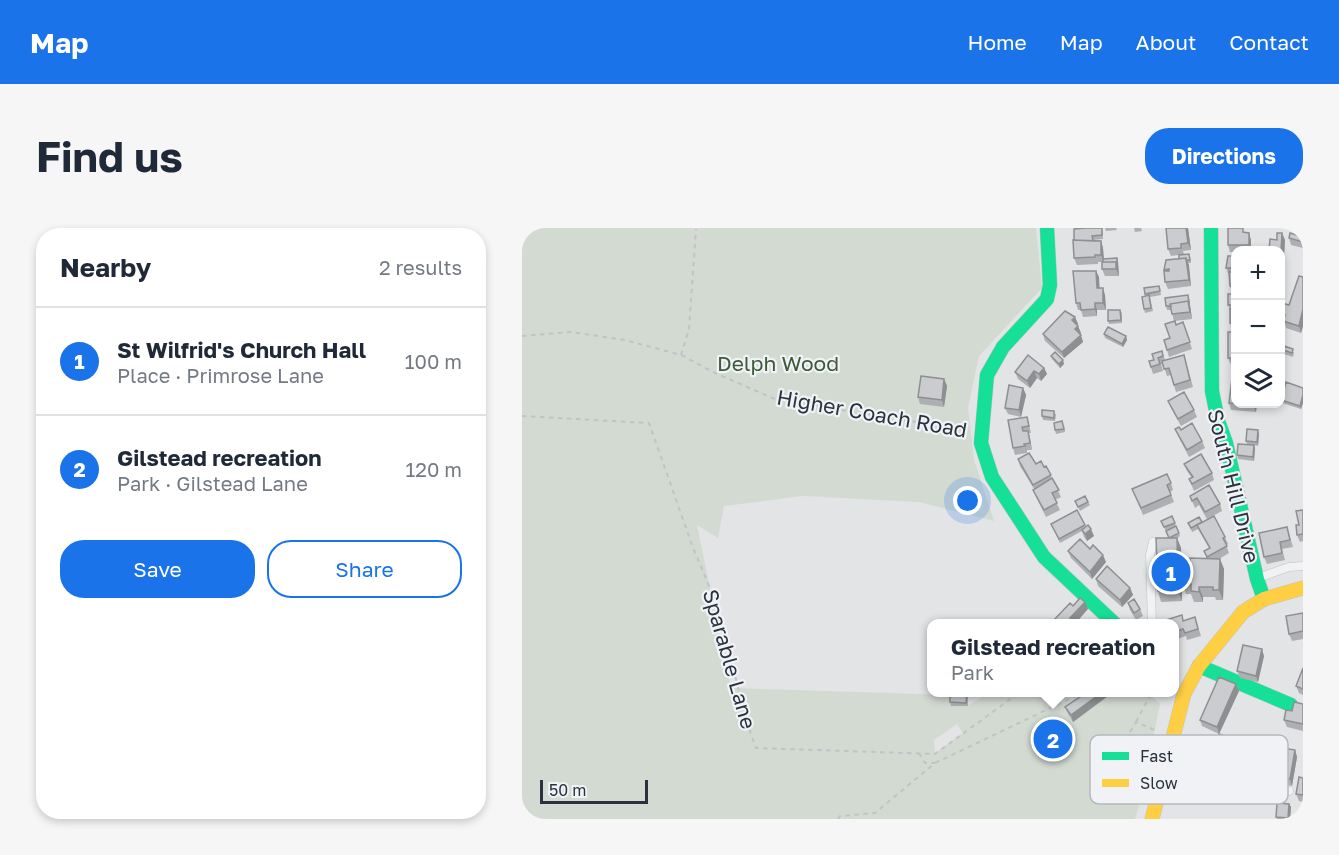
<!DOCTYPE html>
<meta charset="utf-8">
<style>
body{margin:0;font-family:"Golos Text",sans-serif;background:#f6f6f7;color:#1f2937}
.controls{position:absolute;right:18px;top:18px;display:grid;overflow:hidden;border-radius:12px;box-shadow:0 3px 9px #0003}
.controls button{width:54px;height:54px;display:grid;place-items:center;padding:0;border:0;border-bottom:2px solid #e0e1e3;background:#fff;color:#1f2937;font:30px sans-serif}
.scale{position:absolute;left:18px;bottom:15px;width:108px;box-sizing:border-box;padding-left:6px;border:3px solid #2a323f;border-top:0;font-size:16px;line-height:21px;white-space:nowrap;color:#2a323f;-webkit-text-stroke:4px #f0f2f6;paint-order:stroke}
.you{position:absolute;left:446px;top:273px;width:21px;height:21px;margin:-15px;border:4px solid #fff;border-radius:50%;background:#1a73e8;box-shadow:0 0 0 9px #1a73e833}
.badge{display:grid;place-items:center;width:39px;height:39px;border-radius:50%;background:#1a73e8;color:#fff;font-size:20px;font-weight:700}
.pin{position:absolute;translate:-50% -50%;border:3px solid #fff;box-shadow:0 2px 6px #0006}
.popup{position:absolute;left:405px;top:391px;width:252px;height:78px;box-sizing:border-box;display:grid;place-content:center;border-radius:12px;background:#fff;filter:drop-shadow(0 2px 4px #0005);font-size:20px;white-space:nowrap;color:#747a83}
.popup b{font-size:22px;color:#1f2937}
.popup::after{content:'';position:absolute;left:50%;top:100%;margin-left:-12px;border:12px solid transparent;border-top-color:#fff}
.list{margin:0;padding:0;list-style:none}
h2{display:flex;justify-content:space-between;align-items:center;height:78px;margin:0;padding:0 24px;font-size:26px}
h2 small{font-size:20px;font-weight:400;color:#747a83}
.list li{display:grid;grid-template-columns:39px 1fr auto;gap:18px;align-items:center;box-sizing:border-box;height:108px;padding:0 24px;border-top:2px solid #e0e1e3}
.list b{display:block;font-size:22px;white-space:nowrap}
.list p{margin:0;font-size:20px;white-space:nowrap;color:#747a83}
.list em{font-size:20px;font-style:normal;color:#747a83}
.actions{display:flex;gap:12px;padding:18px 24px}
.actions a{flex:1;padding:14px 0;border:2px solid #1a73e8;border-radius:24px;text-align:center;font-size:21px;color:#1a73e8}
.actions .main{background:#1a73e8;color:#fff}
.icon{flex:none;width:33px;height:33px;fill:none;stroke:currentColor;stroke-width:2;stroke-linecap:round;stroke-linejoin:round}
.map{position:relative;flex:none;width:781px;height:591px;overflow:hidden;border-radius:24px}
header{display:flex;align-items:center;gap:36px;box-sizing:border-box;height:84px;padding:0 30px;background:#1a73e8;color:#fff}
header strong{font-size:28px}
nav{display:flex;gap:33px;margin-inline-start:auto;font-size:21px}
.intro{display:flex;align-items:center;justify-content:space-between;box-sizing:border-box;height:144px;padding:0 36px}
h1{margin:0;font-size:42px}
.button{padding:15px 27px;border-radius:24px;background:#1a73e8;color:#fff;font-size:21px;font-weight:700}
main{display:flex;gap:36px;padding:0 36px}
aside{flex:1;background:#fff;border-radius:24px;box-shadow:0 3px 9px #0003}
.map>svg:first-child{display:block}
.green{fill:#d3dad2;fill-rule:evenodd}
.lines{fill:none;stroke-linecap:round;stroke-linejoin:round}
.lane-casing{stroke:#c0c2c4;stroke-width:9}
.fast-casing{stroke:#c0c2c4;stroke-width:15}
.slow-casing{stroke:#c0c2c4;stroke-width:15}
.path{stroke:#c1c3c7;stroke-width:2;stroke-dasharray:4.5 4.5;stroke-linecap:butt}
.lane{stroke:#f1f2f4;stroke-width:8}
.fast{stroke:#16e098;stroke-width:14}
.slow{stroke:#ffcf43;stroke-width:14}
.wall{fill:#aeafb2}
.shaded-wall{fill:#8d8f91}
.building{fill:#cacccf;stroke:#8d8f91;stroke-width:1.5}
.labels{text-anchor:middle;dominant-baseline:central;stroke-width:4.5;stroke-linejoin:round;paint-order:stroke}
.park-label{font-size:21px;fill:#3f5a38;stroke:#f0f2f6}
.street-label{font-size:21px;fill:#2a323f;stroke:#f0f2f6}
.key{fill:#f0f2f6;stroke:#b5b8bf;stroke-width:1.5}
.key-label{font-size:16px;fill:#2a323f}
</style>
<header>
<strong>Map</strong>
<nav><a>Home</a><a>Map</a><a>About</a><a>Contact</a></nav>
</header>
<div class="intro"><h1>Find us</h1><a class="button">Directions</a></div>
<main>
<aside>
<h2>Nearby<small>2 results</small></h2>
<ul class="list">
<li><span class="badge">1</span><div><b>St Wilfrid's Church Hall</b><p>Place · Primrose Lane</p></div><em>100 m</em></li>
<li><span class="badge">2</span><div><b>Gilstead recreation</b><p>Park · Gilstead Lane</p></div><em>120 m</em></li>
</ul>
<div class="actions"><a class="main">Save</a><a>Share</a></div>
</aside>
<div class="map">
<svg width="781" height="591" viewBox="0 0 781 591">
<rect width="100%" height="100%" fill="#e2e4e6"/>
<path class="green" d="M0 0H514L520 60 457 128 446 180 452 232 472 293 397 274 281 268 202 278 196 310 175 297 205 444 210 460 429 467V478H445L467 465H627L638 476 618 574 613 591H0ZM435 496 441 505 413 525 412 512Z"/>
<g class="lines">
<g class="lane-casing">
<path id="lane" d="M736 350 767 339 781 338
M630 396 628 327 631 314
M649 516 706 559 723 562 767 563"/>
</g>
<g class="fast-casing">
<path id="fast" d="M525 0 528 57 525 71 481 119 465 147 459 215 470 249 522 329 593 396
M689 0 690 163 696 193 704 215 735 351 742 371
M677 438 769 477"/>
</g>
<g class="slow-casing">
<path id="slow" d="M630 591 662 466 677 438 721 384 742 371 781 360"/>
</g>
<path class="path" d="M0 108 49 104 103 112 159 127 193 145 253 171 444 202
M159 127 167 101 174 1
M0 188 127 195 170 317 195 377 226 498 234 520 413 526 498 464
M614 494 630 464
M608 504 614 494 635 503
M397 525 403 535H413
M316 591 318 588 353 585 413 535 562 464"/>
<use href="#lane" class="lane"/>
<use href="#fast" class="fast"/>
<use href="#slow" class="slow"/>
</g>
<path class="wall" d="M583 0H594L595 2 584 3Z
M612 0H619L620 3 613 4Z
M666 0 669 22 661 23 662 26 668 29 669 35H666L669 58 646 61 643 54 642 42 657 31V27L649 28 646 21Z
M781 0V20L769 17 767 10 778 8Z
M581 3V11L571 12V13H579L581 20 582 31 595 30 596 34 597 48H583L580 41 581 34H576V36L555 37 552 30 551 12Z
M724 5 729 12V22H714V24H708L706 17Z
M760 5 763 12 762 29H759V22H747Z
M714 28V61H709L708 58 707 47 704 40Z
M574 43 577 49V60L583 67 584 82H575V88L561 89 559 82H556L554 75Z
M781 49V98L779 105 764 100 762 93 760 92 759 89V81L767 77Z
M622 60 638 61 639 67 628 69 631 83 623 85 622 81 624 68Z
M714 66V98L709 99 708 95V82L706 77Z
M667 70 670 91 653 93 654 97 661 94 670 121 647 129 645 122 652 93 649 82H645L644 78Z
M598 82 600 85V95L587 96 586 93Z
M553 89 556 96 555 97 559 105 558 106 561 114 542 130 523 113 521 106Z
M714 104V137H709L706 130Z
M582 106 604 108 605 112 601 119 583 110Z
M761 122 772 124 771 129 762 126Z
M640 123 643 132 664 134 671 159 654 164 649 147 645 148 641 136H639L641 143 631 146 627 133 632 132Z
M529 128 542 136 538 140 530 131Z
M522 140 525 146 519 153 515 150 508 160 496 151 493 144Z
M422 151 425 158 422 179 398 176 396 169Z
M501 160 504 167 499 189 486 186 483 180Z
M781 160V175L779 181 760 175 759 172Z
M646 173 672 182 675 189 659 198 649 180Z
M707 175 735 176 734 184 709 182Z
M532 183 534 187 533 193 521 192 520 188Z
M505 189 509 205H506L510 222H505V225L493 227 491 220Z
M542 197 543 204 534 206 533 202Z
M653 201 659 202 680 213 683 220 667 229 656 208Z
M737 206 736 218 732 217 733 220 732 233 716 231 715 227 725 216 724 213Z
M496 231 514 236 522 239 524 238 539 269 533 272 538 282 524 289 514 269 512 261 498 238Z
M662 236 690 245 692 252 672 263 667 251 670 250 665 243Z
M649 255 651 262 648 264 652 274 621 287 610 261Z
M668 268 698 276 700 283 685 291 677 277 673 280Z
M553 273 566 274 568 277 558 283Z
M555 282 563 299 572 308 565 313 562 309 560 303 538 315 529 296Z
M781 282V313L778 314 775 307Z
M650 288 658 308 655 310 659 320 660 373 639 374 636 363 647 310 639 293Z
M680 294 703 309 706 316 704 317 707 325 697 331H698L702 341 701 372H694L693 369H681V374H672L669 366H664L661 355 668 339 685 330 682 323 687 320 676 301 670 304 666 295Z
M765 299 771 319 760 321 763 332 745 336 742 329Z
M568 321 584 334 570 351 549 330 546 323Z
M574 351 608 360 611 367 600 379 576 358Z
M606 375 618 381 621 388 614 392 608 382Z
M781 385V411L770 413 767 406Z
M673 389 679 408 665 412 664 408 652 412V396Z
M742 428 736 454 718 450 715 443Z
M781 440V467L777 465 774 458Z
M714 456 717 463 697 506 680 498 678 492Z
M590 465 551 494 546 486 543 479Z
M446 467V478H429L428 474Z
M781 476V503L765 499 762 492 770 483Z
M709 510 712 517 704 542 692 537 689 531 690 527 686 525 684 518 696 511Z
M773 522 775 529 770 558 761 556 759 550 748 548 745 541Z
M672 534 675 541 666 562 652 556 650 549Z
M781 550V574L777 573 774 566Z
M767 576 769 579 768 591H755L754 589Z"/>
<path class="shaded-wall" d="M664 0H666L669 22 666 15Z
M727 5 729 12V22L727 17Z
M760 5 763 12 762 29 759 23Z
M579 13 581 20 582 34 579 27Z
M595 30 596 34 597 48 594 41Z
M664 30 667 37 669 58 667 52Z
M574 43 577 49 578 67 575 60Z
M581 60 583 67 584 82 581 75Z
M666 67 667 70 670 91 668 84Z
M573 75 575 82V88L573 81Z
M781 81V98L779 105 777 98Z
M553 89 556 96 553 99 550 92Z
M556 98 559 105 555 108 553 101Z
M559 107 561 114 542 130 540 124Z
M604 108 605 112 601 119 600 116Z
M541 132 542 136 538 140 537 136Z
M522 140 525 146 519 153 517 146Z
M512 143 515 150 508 160 505 153Z
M422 151 425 158 422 179 420 172Z
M501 160 504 167 499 189 497 182Z
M781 167V175L779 181 778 178Z
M731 176H735L734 184 731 177Z
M736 202 737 206 736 218 735 214Z
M506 203 508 210 510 222 508 215Z
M732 217 733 220 732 233 731 229Z
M569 301 572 308 565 313 563 306Z
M655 310 659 320 660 373 656 363Z
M581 327 584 334 570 351 568 344Z
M698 331 702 341 701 372 697 362Z
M677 359 681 369V374L677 364Z
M608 360 611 367 600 379 598 372Z
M563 374 566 381 553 396 548 390Z
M740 421 742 428 736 454 734 448Z
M714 456 717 463 697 506 695 499Z
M579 465H590L551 494 549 487Z
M709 510 712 517 704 542 702 535Z
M773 522 775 529 770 558 768 551Z
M672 534 675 541 666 562 664 555Z
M767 576 769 579 768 591 766 590Z"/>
<path class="building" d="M564 0H580V7L570 8 571 13 552 12V1Z
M644 0H664L666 15 659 16V20L646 21Z
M706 0H721V4L727 5V17H706Z
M780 0H781V14L767 10 768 5 778 8Z
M755 5H760L759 23 747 22 748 11 755 12Z
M551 12 579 13V27H573V29L552 30Z
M667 26 668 32H664V30L657 31V27Z
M706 28H714V40H704Z
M595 30V37L594 34H581V31Z
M664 30 667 52 643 54 642 43H647V41L642 42 644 32Z
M580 34H594V41H580Z
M551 43H574L575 60H581V75H573V81L559 82 558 75H554Z
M707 44H714V58H708Z
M777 48 781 49V81L777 98 761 93 763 87 759 86V81L760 75 767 77Z
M637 58 638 63 623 66 622 60Z
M706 66H714V77H706Z
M627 67 629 80 622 81 620 69Z
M666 67 667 76 666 73 648 76 649 78H644L643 70Z
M666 73 668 84 650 86 648 76Z
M708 81 714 82V95H708Z
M586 82H598L599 92 586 93Z
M543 83 553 89 550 92 556 98 553 101 559 107 540 124 521 106Z
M653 93 654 97 661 94 668 114 645 122 642 112 648 110 643 96Z
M586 99 604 108 600 116 582 106Z
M706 104H714V136L713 130H706Z
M762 118 771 121 770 125 761 122Z
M640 123 641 128 636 130 638 136 629 139 627 133 632 132 630 126Z
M533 124 541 132 537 136 529 128Z
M506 127 522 140 517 146 512 143 505 153 493 144Z
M662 127 668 152 652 157 647 140 642 141 640 133Z
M711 142H714V176H731V177L707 175Z
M399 148 422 151 420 172 396 169Z
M764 154 781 160V167L778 178 759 172Z
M487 157 501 160 497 182 483 180Z
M662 164 672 182 656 191 646 173Z
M520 182 532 183V190L520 188Z
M505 189 507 198 500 199 501 203H506L508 215 502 216 503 218 491 220 486 192Z
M540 193 542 201 533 202 532 195Z
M670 195 680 213 665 222 653 201 657 199 659 202Z
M725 201 736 202 735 214 724 213Z
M716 216 732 217 731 229 715 227Z
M507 225 514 236 519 233 522 239 524 238 529 247 511 257 496 231Z
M679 226 690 245 670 256 667 251 671 249 662 236Z
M645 246 649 255 645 257 649 267 619 280 610 261Z
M530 250 537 262 530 265 535 275 522 282 511 262Z
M687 257 698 276 683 284 675 270 670 273 668 268Z
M563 268 566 274 556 279 553 273Z
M555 282 563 297 537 311 529 296Z
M781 282V306L775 307 774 297H777L774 283Z
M650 288 653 295 642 299 639 293Z
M692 288 703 309 701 310 705 318 685 329 682 323 688 320 675 297Z
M677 289 680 294 669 300 666 295Z
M566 297 569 301 563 306 560 302Z
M654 298 657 305 647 310 644 303Z
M765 299 768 312 758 314 760 325 742 329 737 305Z
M634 310H655L656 363H636Z
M558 311 568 321 571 317 581 327 568 344 546 323Z
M668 330 698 331 697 362H691V359H677V364L669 363V356L661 355V339H668Z
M585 338 608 360 598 372 574 351Z
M558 370 563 374 548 390 554 396H534L531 393 548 375 551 378Z
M612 371 618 381 612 385 606 375Z
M781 385V403L767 406 764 388Z
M660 387 661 393 673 389 676 401 663 405 661 401 652 404V396H635L634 395Z
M721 417 740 421 734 448 715 443Z
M781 440V461L774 458Z
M697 449 714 456 695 499 678 492Z
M428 465H445L444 475 428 474Z
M564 465H579L549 487 543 479Z
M772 474 781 476V496L762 492 764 482 770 483Z
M697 506 709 510 702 535 689 531 692 521 684 518 687 508 696 511Z
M749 518 773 522 768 551 758 549 759 544 745 541Z
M658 528 672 534 664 555 650 549Z
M777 549 781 550V567L774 566Z
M755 575 767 576 766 590 754 589Z"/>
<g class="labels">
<g class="park-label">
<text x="256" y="135">Delph Wood</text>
</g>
<g class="street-label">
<text transform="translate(350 185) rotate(10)">Higher Coach Road</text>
<text transform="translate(712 258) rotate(76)">South Hill Drive</text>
<text transform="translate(208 431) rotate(74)">Sparable Lane</text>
</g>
</g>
<rect x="568" y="507" width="198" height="69" rx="9" class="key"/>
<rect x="580" y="524" width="27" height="8" fill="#16e098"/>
<rect x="580" y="551" width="27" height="8" fill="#ffcf43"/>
<g class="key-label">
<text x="618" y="534">Fast</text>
<text x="618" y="561">Slow</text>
</g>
</svg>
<div class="controls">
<button>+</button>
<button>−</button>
<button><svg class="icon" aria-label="layers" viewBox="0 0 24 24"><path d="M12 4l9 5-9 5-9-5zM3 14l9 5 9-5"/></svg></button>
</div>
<div class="scale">50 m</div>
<div class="you"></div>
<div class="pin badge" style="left:649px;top:344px">1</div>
<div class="pin badge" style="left:531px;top:511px">2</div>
<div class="popup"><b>Gilstead recreation</b>Park</div>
</div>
</main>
